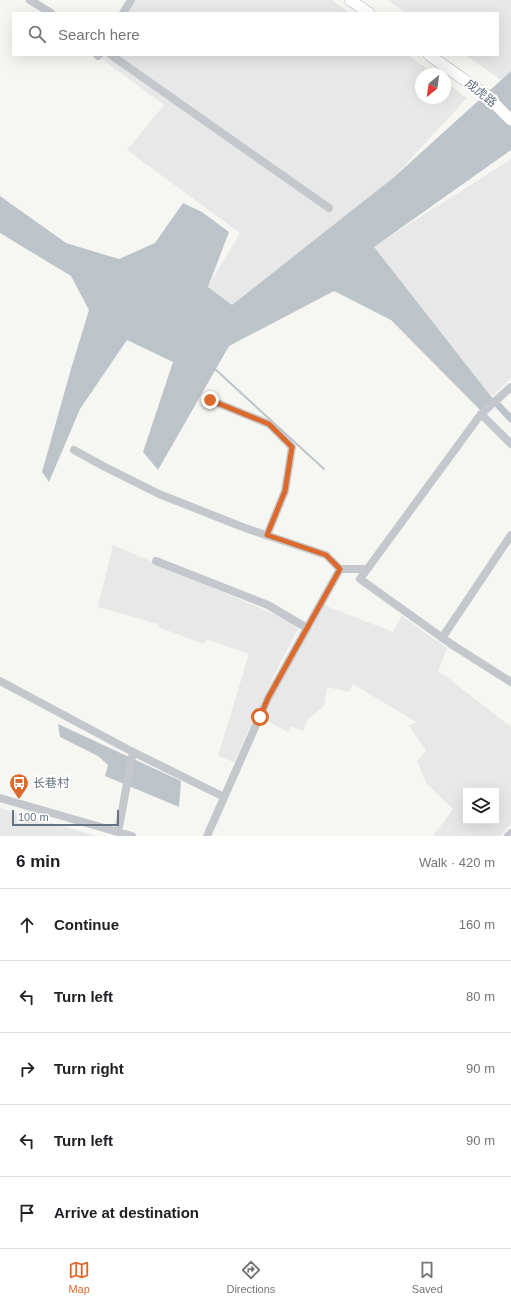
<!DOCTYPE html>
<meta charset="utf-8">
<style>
body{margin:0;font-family:Helvetica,"Noto Sans SC",sans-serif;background:#f6f6f6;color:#202124}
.controls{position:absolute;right:12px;bottom:12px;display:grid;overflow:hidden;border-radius:0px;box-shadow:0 4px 16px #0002}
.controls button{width:36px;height:36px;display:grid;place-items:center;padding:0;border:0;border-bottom:1px solid #e0e0e0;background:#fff;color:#202124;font:20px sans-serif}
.compass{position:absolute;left:415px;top:68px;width:36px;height:36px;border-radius:50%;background:#fff;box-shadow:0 4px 16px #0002;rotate:209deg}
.scale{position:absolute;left:12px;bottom:10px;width:107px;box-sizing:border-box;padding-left:4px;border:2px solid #667383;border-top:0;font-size:11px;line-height:14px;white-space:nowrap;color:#667383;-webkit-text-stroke:3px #fff;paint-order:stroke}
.stop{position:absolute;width:12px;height:12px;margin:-9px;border:3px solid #dc6a2d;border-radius:50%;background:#fff}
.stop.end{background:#dc6a2d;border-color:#fff;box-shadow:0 1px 4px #0008}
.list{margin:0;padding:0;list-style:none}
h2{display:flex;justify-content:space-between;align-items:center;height:52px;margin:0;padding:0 16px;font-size:17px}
h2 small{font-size:13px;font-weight:400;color:#757577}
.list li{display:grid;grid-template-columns:26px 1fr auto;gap:12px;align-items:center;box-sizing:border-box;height:72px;padding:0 16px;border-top:1px solid #e0e0e0}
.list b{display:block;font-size:15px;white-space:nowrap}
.list em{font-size:13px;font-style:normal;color:#757577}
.icon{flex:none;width:22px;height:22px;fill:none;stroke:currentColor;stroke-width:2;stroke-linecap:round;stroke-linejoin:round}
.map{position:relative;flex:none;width:511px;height:836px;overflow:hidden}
.search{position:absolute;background:#fff;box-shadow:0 4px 16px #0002;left:12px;right:12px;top:12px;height:44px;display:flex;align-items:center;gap:10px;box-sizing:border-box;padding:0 14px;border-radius:0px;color:#757577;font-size:15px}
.sheet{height:412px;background:#fff}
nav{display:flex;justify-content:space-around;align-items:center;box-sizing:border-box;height:56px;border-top:1px solid #e0e0e0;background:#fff;font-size:11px;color:#757577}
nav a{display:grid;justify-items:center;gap:2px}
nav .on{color:#dc6a2d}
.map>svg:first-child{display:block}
.built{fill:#e7e8e7;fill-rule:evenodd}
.water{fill:#bcc4ca}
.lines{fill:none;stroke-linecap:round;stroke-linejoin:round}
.stream{stroke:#bcc4ca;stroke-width:2}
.canal{stroke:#bcc4ca;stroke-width:7}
.secondary-casing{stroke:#b6babf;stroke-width:12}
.street{stroke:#c4c7cb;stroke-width:8}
.secondary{stroke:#fff;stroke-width:11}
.route{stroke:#dc6a2d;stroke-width:5}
.labels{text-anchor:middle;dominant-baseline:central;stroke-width:4;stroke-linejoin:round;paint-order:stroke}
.street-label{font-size:12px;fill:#667383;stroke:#fff}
.poi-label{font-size:12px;fill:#667383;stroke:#fff;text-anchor:start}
</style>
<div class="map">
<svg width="511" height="836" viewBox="0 0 511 836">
<rect width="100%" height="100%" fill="#f6f6f3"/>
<path class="built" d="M131 0H332L350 13H124Z
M388 0H511V71L501 80 465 55H498V13H406Z
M99 55H408L435 74H421V98H445V82L467 98 393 178 232 306 208 287 240 233 127 150 164 105 98 56Z
M511 159V378L492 397 373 247Z
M113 545 300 625 275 673 234 762 218 756 249 654 206 639 204 644 158 627 160 617 158 624 98 607Z
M321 604 393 632 402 616 447 648 438 672 444 675 511 727V824L500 836H433L453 809 427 784 417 762 426 750 409 726 416 722 353 684 349 692 327 687 324 706 308 719 303 731 291 726 288 732 260 717 307 628H313ZM466 791H496V821H466Z
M0 808 97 836H0Z"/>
<path class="water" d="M511 71V150L374 247 497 404 483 413 391 320 334 291 229 346 158 470 143 452 173 362 127 340 80 409 49 482 42 472 71 369 89 310 71 276 0 233V196L66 243 119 259 155 243 183 203 202 212 229 232 208 287 232 305 393 178Z
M58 724 181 781 179 807 105 776 108 765 98 756 60 737Z"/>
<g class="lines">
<path class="stream" d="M215 369 324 469"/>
<path class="canal" d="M499 406 511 419"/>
<g class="secondary-casing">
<path id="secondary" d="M350 0 369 13
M429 55 486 95 511 120"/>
</g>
<path class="street" d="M30 0 51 13
M123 13 131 0
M97 55 98 56 99 55
M111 55 329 208
M511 387 481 414 360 579 451 644 511 682
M210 400 269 424 292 447 285 491 267 535
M481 414 511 444
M74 450 103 466 159 494 245 528 326 555 340 569
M156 561 268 605 307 628
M442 638 511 535
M0 681 129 750 224 797
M0 798 132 836
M118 832 133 752
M207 836 268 698 340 569H367
M508 836 511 833"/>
<use href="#secondary" class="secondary"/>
</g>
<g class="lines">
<path class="route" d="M210 400 269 424 292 447 285 491 267 535 326 555 340 569 268 698 260 717"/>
</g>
<defs>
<g id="bus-pin" transform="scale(1)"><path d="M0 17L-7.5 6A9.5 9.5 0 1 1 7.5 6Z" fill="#dc6a2d" stroke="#fff"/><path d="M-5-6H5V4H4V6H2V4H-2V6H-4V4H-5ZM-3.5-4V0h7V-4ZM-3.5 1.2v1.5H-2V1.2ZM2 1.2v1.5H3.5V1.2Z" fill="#fff"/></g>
</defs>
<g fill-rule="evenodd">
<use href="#bus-pin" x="19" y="783"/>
</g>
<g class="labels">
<g class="street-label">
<text transform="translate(481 93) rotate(39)">成虎路</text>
</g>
<g class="poi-label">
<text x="33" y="783">长巷村</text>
</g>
</g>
</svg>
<div class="controls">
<button><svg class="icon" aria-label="layers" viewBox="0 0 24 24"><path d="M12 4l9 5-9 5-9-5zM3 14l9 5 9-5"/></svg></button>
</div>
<svg class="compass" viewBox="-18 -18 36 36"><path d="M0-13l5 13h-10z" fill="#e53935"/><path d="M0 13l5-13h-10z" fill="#757577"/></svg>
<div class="scale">100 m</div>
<div class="stop" style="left:260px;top:717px"></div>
<div class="stop end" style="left:210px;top:400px"></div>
<div class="search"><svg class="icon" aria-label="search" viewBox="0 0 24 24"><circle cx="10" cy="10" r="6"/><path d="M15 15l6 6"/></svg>Search here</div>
</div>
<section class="sheet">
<h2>6 min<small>Walk · 420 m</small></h2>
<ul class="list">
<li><svg class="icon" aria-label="ahead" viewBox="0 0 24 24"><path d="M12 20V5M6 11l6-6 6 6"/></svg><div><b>Continue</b></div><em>160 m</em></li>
<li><svg class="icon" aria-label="left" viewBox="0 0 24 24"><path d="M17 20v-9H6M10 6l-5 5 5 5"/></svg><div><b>Turn left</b></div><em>80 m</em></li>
<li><svg class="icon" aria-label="right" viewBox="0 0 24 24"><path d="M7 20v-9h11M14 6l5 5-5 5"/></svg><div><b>Turn right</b></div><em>90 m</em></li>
<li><svg class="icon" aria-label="left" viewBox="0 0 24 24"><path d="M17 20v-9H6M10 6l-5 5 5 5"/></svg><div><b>Turn left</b></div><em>90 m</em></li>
<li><svg class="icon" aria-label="arrive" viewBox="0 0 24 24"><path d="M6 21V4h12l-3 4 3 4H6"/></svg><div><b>Arrive at destination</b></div></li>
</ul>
</section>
<nav>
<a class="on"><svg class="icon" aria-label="map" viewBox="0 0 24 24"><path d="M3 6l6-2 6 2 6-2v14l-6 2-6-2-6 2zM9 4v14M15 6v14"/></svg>Map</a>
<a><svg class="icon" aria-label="directions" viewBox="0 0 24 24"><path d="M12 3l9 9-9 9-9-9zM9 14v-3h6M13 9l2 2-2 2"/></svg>Directions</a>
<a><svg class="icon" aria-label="saved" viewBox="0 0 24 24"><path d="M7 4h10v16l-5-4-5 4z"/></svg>Saved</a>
</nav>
